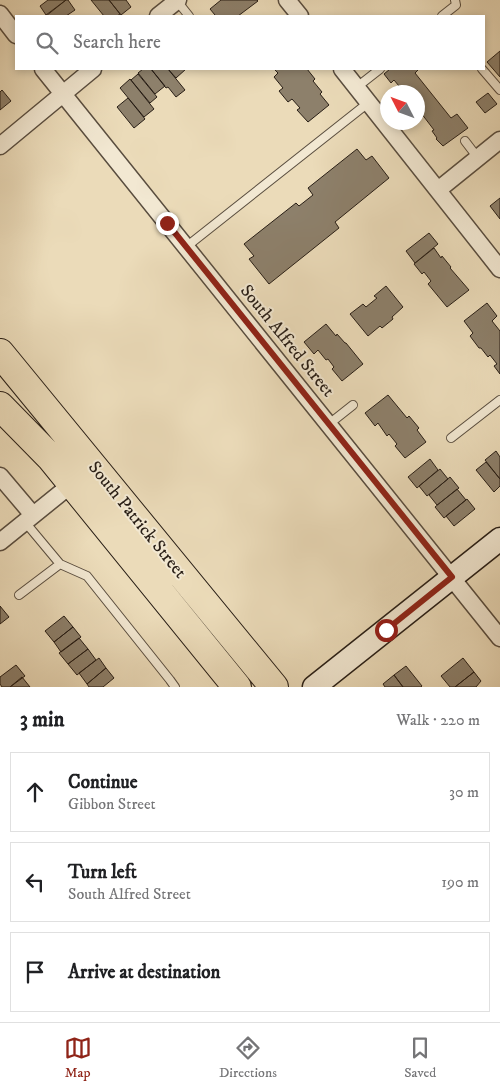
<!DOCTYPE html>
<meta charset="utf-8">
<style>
body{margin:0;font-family:"IM FELL DW Pica",serif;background:#f6f6f6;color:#202124}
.compass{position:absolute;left:380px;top:85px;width:45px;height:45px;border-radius:50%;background:#fff;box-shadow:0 2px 8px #0003;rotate:312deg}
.stop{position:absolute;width:15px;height:15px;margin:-11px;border:4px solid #8f2418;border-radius:50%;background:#fff}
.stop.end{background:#8f2418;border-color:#fff;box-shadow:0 1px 5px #0008}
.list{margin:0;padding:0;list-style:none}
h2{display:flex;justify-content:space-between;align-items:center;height:65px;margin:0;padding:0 20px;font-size:21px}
h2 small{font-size:16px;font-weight:400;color:#757577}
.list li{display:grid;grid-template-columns:32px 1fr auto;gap:15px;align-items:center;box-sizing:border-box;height:80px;margin:0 10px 10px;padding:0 10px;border:1px solid #e0e0e0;border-radius:0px}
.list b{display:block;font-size:19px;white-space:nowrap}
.list p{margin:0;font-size:16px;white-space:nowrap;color:#757577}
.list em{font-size:16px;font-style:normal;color:#757577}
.icon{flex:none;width:28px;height:28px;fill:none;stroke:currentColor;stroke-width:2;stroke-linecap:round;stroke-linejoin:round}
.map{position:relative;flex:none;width:500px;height:687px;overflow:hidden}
.search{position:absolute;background:#fff;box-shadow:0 2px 8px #0003;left:15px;right:15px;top:15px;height:55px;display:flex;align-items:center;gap:12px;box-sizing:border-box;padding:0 18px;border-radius:0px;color:#757577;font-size:19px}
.sheet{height:335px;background:#fff}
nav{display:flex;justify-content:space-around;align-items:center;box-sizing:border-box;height:70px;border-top:1px solid #e0e0e0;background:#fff;font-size:14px;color:#757577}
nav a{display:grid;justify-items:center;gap:2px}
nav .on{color:#8f2418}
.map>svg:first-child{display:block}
.building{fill:#8d806b;stroke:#281e16}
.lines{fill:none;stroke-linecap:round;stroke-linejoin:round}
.service-casing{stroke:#594d3f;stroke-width:10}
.minor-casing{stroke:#594d3f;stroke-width:19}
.secondary-casing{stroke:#281e16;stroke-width:25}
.trunk-casing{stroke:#281e16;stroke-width:30}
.service{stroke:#f2e8d2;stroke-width:8}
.minor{stroke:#f2e8d2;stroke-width:16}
.secondary{stroke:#f2e8d2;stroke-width:22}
.trunk{stroke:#ebdbb9;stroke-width:28}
.route{stroke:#8f2418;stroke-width:6}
.labels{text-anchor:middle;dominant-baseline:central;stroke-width:4;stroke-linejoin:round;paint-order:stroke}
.street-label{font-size:18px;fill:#281e16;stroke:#f2e8d2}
</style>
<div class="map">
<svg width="500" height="687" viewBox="0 0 500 687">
<rect width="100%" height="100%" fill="#ebdbb9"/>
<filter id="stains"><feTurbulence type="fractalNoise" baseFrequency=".004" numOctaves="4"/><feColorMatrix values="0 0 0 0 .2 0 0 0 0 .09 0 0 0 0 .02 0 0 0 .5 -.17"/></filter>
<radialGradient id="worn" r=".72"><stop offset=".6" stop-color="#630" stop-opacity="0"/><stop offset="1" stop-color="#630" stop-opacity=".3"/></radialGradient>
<path class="building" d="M48 0H66L46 15 40 6Z
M66 0H68L75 10 66 16H46Z
M91 0H109L120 14 117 16H104Z
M109 0H126L131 7 121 15Z
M221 0H257L258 1 238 16H213L215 15 210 9Z
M500 51V77L487 62Z
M143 69H151L165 86 155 94 138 73Z
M151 69H168L185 90 176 97 168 87 166 88Z
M168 69H186L176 78Z
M274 69H307L315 79 313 81 322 92 320 94 329 105 308 122 297 110 300 108 292 99 288 102 279 91 283 88 274 77 278 73Z
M390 69H419L415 73 451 118 457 114 468 128 443 146 436 139 437 138 432 131 434 130 418 109V92H404L394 80 391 83 384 74Z
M138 74 157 97 150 103 131 80Z
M130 79 154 109 144 117 120 88Z
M2 90 11 101 0 110V92Z
M488 93 497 104 485 113 476 102Z
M128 98 145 119 134 128 117 107Z
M357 149 366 160 372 156 389 178 335 222 339 228 269 284 249 259 254 256 244 244 296 203 299 206 313 195 308 188Z
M500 198V219L490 206Z
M429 233 438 244 415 263 406 251Z
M434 248 441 258 442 256 451 267 450 268 469 290 447 307 428 284 431 281 424 272 422 274 414 264Z
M386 286 403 307 392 317 393 319 382 328 380 326 368 336 350 314 363 304 366 307 377 298 374 296Z
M487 303 497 316 492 321 500 331V374L494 366 497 364 490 355 488 357 481 348H479L470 336 473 333 464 321Z
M326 324 336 336 337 334 345 343H346L363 364 342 381 332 369 334 367 328 359 326 360 318 350 314 354 304 342Z
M388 395 407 418 409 416 419 428 417 430 426 442 405 458 395 446 397 444 389 434 387 436 378 423 375 426 365 413Z
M496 451 500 457V479L485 460Z
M430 459 438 470 417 488 408 477Z
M486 462 500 479V486L494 492 476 470Z
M440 469 448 479 427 496 419 486Z
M450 477 459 488 437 505 429 495Z
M457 489 466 500 444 518 435 507Z
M467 499 475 509 454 526 446 516Z
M0 606 9 617 0 624Z
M64 616 73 627 54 642 45 631Z
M73 627 81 637 61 652 54 642Z
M79 638 88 649 68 664 59 653Z
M88 649 96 660 77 675 68 664Z
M99 658 106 668 87 684 79 673Z
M463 658 474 672 455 687H450L441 676Z
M16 665 25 676 10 687H2L0 684V677Z
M406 666 422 686 421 687H403L394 675Z
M106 668 114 678 103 687H89L87 684Z
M474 672 481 681 476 687H455Z
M394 675 403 687H385L383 684Z
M22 677 30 687H10Z"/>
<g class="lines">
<g class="service-casing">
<path id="service" d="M177 1 189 16
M442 16 456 5 455 0
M482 69 500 90
M357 87 380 69
M465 141 478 158
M186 247 368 103
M329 424 353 405
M451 438 500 400
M25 522 60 564 87 576 170 680 175 687
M19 595 60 564"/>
</g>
<g class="minor-casing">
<path id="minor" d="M287 0 300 16
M0 14 16 35
M158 16 178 0
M43 69 500 638
M342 69 500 269
M0 146 93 69
M438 190 500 140
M0 476 33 515
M0 542 78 479"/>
</g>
<g class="secondary-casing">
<path id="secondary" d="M314 687 500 539"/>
</g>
<g class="trunk-casing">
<path id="trunk" d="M0 353 274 687
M0 406 51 458 237 687"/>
</g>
<use href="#service" class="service"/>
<use href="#minor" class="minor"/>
<use href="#secondary" class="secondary"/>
<use href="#trunk" class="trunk"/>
</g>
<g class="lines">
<path class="route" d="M167 223 452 577 386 630"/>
</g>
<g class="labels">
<g class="street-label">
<text transform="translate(287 341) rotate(51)">South Alfred Street</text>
<text transform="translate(137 520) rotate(51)">South Patrick Street</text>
</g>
</g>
<rect width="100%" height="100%" filter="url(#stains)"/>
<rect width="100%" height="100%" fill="url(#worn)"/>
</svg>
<svg class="compass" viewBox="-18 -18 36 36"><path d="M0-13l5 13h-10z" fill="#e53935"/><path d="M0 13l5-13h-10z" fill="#757577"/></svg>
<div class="stop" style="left:386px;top:630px"></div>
<div class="stop end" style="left:167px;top:223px"></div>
<div class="search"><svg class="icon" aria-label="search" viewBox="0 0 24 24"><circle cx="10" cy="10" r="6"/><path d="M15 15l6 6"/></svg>Search here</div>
</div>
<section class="sheet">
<h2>3 min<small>Walk · 220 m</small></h2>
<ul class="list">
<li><svg class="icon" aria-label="ahead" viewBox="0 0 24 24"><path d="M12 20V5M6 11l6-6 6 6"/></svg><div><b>Continue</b><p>Gibbon Street</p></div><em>30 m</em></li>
<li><svg class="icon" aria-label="left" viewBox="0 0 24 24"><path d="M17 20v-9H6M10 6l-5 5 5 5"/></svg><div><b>Turn left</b><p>South Alfred Street</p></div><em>190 m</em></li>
<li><svg class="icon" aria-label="arrive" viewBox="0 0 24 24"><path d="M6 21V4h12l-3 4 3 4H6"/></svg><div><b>Arrive at destination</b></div></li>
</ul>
</section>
<nav>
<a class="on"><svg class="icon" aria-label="map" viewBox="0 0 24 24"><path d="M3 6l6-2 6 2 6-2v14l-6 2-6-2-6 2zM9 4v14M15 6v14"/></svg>Map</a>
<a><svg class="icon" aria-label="directions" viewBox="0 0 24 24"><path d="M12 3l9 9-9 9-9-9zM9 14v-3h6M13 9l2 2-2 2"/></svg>Directions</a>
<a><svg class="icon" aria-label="saved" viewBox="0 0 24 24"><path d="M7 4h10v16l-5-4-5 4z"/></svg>Saved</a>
</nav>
